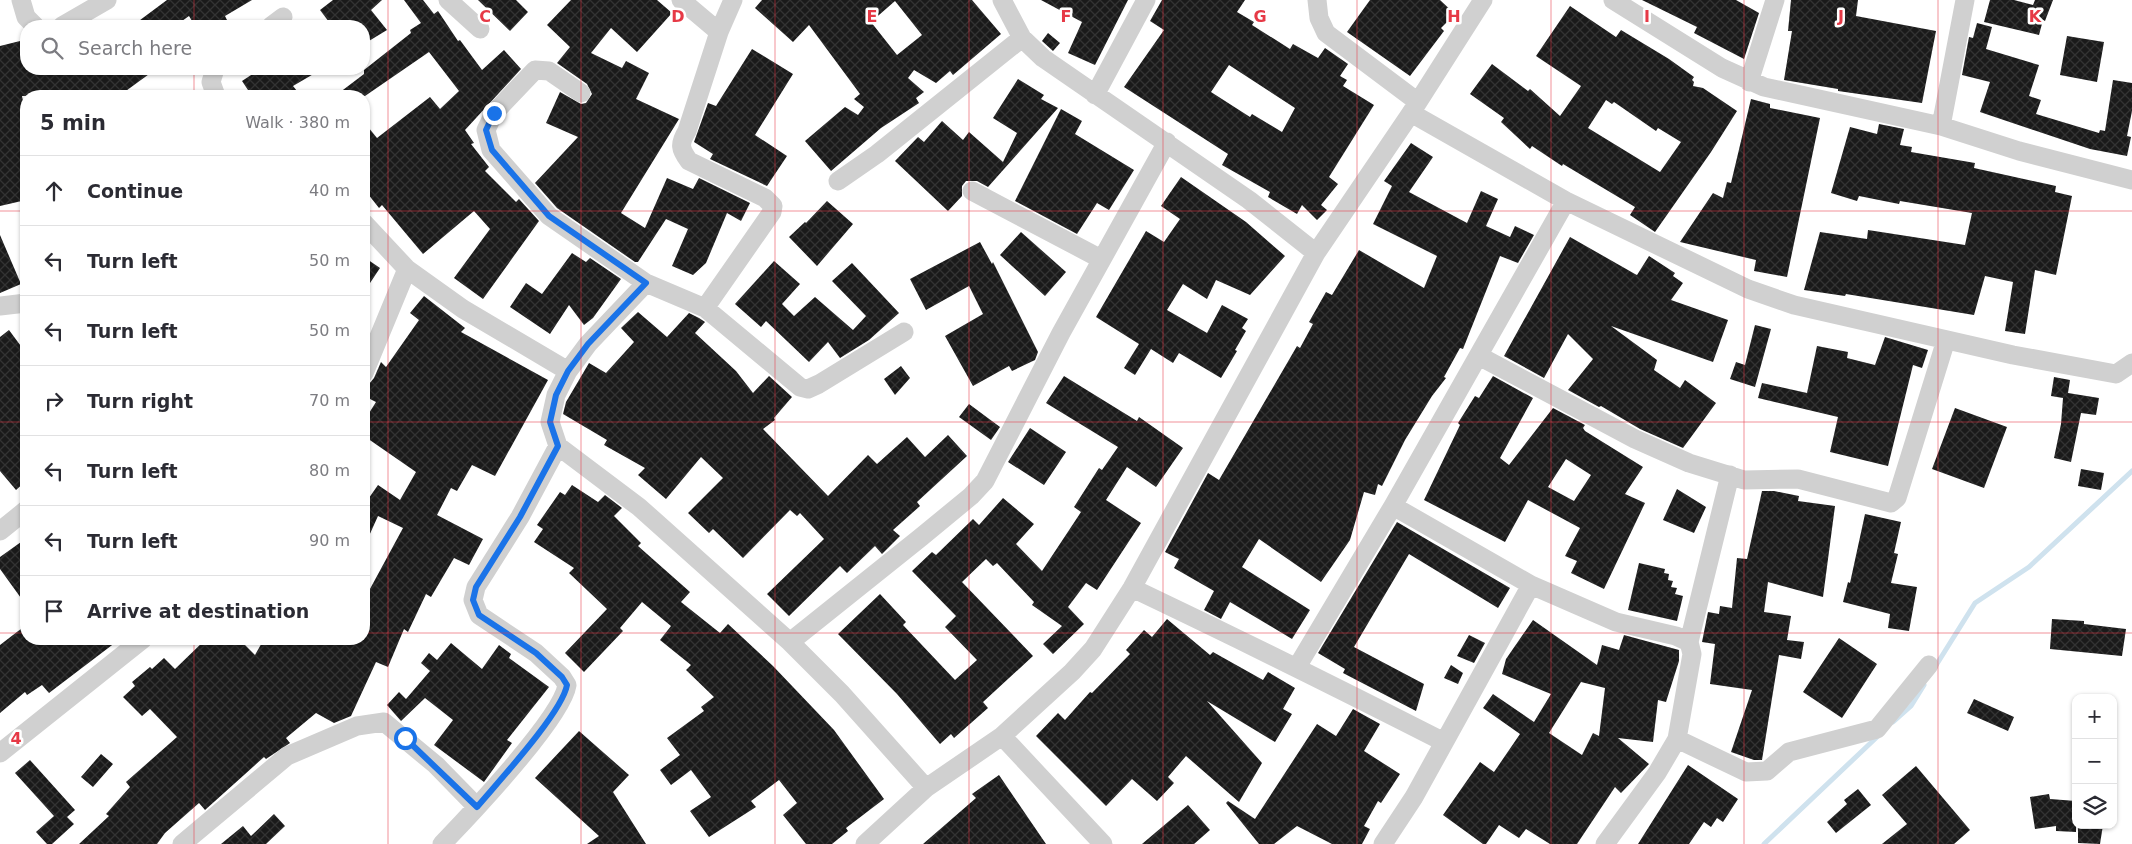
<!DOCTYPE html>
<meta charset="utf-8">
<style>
body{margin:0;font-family:"DejaVu Sans",sans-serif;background:#f7f7f7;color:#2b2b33}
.controls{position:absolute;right:15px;bottom:15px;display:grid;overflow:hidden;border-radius:10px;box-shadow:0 1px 4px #0004}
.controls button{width:45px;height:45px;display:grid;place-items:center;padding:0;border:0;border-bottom:1px solid #e1e1e2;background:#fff;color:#2b2b33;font:25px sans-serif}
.stop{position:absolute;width:15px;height:15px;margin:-11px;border:4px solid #1a73e8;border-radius:50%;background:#fff}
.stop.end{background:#1a73e8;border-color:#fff;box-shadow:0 1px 5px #0008}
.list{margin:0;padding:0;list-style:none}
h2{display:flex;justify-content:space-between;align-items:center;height:65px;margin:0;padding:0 20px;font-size:21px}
h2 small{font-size:16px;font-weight:400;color:#7c7c81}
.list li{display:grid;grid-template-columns:32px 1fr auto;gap:15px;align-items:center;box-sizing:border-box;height:70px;padding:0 20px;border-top:1px solid #e1e1e2}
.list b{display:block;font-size:19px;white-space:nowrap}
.list em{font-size:16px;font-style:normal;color:#7c7c81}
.icon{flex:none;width:28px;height:28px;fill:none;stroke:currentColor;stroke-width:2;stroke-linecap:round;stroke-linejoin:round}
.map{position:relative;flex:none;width:2132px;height:844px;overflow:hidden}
.search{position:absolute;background:#fff;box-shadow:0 1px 4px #0004;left:20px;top:20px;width:350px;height:55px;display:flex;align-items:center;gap:12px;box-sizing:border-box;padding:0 18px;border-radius:20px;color:#7c7c81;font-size:19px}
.panel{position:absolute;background:#fff;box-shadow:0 1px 4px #0004;left:20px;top:90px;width:350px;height:555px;border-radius:20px}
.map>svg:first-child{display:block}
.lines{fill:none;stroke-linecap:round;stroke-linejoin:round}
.stream{stroke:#cfe2ee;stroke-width:5}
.building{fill:url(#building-cross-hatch);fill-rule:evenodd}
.minor{stroke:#d0d0d0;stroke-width:19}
.route{stroke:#1a73e8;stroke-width:6}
.grid{fill:none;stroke:#e63946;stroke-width:1;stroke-opacity:0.55}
.grid-label{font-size:16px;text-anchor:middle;font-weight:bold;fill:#e63946;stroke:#fff;stroke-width:5;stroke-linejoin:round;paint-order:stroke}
</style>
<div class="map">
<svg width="2132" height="844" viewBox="0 0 2132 844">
<defs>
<pattern id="building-cross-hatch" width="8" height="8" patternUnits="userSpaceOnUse" patternTransform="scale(1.25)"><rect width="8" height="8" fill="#1a1a1a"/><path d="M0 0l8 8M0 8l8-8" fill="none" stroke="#333"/></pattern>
</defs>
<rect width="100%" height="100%" fill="#fff"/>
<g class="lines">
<path class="stream" d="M1935 667 1975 603 2029 567 2132 471
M1893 722 1911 706 1924 685
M1764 844 1878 736"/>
</g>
<path class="building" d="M167 0H252L225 16 230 26H195L189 16 175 26H132Z
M333 0H382L371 10 387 30 364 44V26H332L320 10Z
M404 0H423L434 14 438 11 458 41 460 40 482 70 504 50 521 69 465 130 474 143 471 144 489 167 485 171 516 202 519 199 539 221 483 299 454 278 490 229 474 211 423 254 382 205 379 208 364 189V122L377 138 430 97 440 109 459 91 429 52 365 96H335L364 74V70L411 33 410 30 421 23Z
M478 0H516L528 12 510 31Z
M571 0H657L672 13 637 52 611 28 591 53 622 68 626 61 649 73 636 99 679 119 621 213 645 228 667 178 693 189 699 178 750 203 741 221 727 213 706 263 693 275 672 266 688 229 666 219 638 262H635L557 208 535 183 578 137 546 123 560 92 581 104 586 103 592 94 587 84 557 63 570 47 547 25Z
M762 0H972L1001 34 953 75 950 71 936 83 914 70 908 78 924 92 916 98 919 103 881 128 831 171 805 141 845 107 858 115 864 107 854 99 860 94 809 25 793 42 755 8ZM895 1 922 35 897 55 871 22Z
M1041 0H1128L1095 65 1068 53 1082 22Z
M1162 0H1245L1237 12 1254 22 1252 25 1290 49 1293 44 1318 58 1325 48 1348 64 1340 76 1347 80 1343 86 1374 105 1329 177 1338 184 1321 205 1327 210 1317 220 1302 205 1297 214 1268 197 1270 192 1222 165 1228 154 1124 87 1164 30 1150 21ZM1229 65 1295 108 1282 132 1252 114 1250 117 1211 92Z
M1370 0H1440L1455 14 1441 28 1444 31 1410 76 1347 32Z
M1642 0H1736L1759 13 1744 59 1694 33 1697 27Z
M1791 0H1858L1856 16 1936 31 1922 103 1838 91V89L1784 80 1792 31H1788Z
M1990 0H2014L2033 5 2035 0H2053L2045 21 2043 20 2039 35 1984 22Z
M1570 6 1616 37 1621 30 1669 59 1694 77 1692 80 1694 82 1693 86 1703 88 1737 111 1711 152 1655 232 1630 215 1635 207 1563 164 1562 166 1532 146 1530 149 1501 122 1504 118 1470 94 1492 64 1528 91 1530 89 1560 116 1581 86 1536 56ZM1606 100 1612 104 1614 102 1656 131 1658 128 1681 142 1660 172 1588 128Z
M1977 23 1992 27 1986 49 2039 65 2029 96 2041 100 2036 114 2099 133 2100 130 2105 131 2113 80 2132 83V111L2127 136 2131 137 2127 156 2090 149 1980 112 1990 82 1962 75 1969 37 1973 38Z
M1048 33 1060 43 1053 51 1042 41Z
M2067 36 2104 42 2097 82 2060 75Z
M20 41 26 69H156L119 96H22L26 116V200L0 206V46Z
M752 49 793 74 755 135 787 156 767 186 710 159 713 154 694 142 708 103 716 106Z
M260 69H322L293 86 301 96H252L242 81Z
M1018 79 1044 95 1041 99 1058 108 988 187 977 181H966L962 186V196L948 211 895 161 918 137 924 142 942 121 963 140 969 132 1003 162 1017 133 993 118Z
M1751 99 1770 104V108L1820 118 1787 277 1754 271 1756 260 1680 242 1713 193 1723 198 1727 182 1731 183Z
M1061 109 1082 121 1075 134 1134 170 1109 210 1097 203 1077 234 1015 201Z
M1879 124 1904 129 1900 145 1912 147 1911 152 1975 163 1974 168 2056 186 2055 192 2072 196 2056 275 2035 270 2025 334 2005 331 2013 282 1985 276 1974 315 1846 294 1845 296 1804 290 1820 232 1867 239 1868 230 1965 245 1972 213 1900 201 1899 204 1859 196 1857 201 1831 193 1850 127 1877 134Z
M1411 143 1433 157 1409 192 1467 223 1481 191 1498 199 1486 226 1510 237 1515 226 1534 235 1518 263 1500 256 1463 349 1460 348 1444 377 1446 378 1432 396 1405 440 1382 486 1378 484 1375 495 1364 492 1350 540 1321 582 1259 539 1242 567 1310 610 1292 639 1230 602 1221 619 1204 610 1214 591 1174 568 1179 559 1165 552 1208 473 1219 480 1297 346 1300 348 1313 324 1309 322 1326 292 1332 295 1359 250 1424 288 1437 256 1373 224 1392 186 1384 181Z
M1181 177 1246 222 1285 256 1250 295 1216 280 1207 299 1183 284 1167 310 1207 333 1222 305 1248 319 1242 328 1246 331 1235 350 1237 351 1221 378 1179 353 1173 363 1151 349 1135 375 1124 368 1139 344 1096 317 1146 231 1164 242 1180 219 1161 206Z
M827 201 853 224 817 266 789 237 805 222 806 223Z
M1021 232 1066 272 1045 296 1000 255Z
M0 235 21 284 0 293Z
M1570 237 1635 274 1637 275 1649 256 1675 273 1673 276 1683 283 1671 300 1728 320 1713 362 1611 326 1657 360 1654 370 1680 388 1685 380 1716 403 1683 448 1640 429 1601 406 1599 407 1568 390 1593 359 1568 334 1544 378 1504 356Z
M980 242 992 264 993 262 1038 352 1035 360 1012 371 1009 366 973 386 945 336 983 314 969 286 926 310 910 279Z
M572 253 586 262 590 258 621 279 593 318 584 325 569 305 550 334 510 307 526 283 542 294Z
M364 257 380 268 364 292Z
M774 261 800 284 782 304 794 316 815 297 853 330 866 316 832 281 852 263 899 313 869 340 840 358 828 342 809 362 766 321 761 327 735 304Z
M424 296 465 328 461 332 548 380 495 476 472 465 457 491 451 488 437 515 483 539 469 565 454 558 431 597 426 594 408 632 404 629 388 667 376 662 351 716 334 723 316 713 286 738 290 743 266 759 264 757 205 810 199 803 165 833 157 844H79L109 816 106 814 130 787 126 782 177 737 150 709 142 716 123 697 135 686 132 682 150 667 152 669 164 658 175 669 206 639H239L255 655 264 639H364V600L403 528 378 516 364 547V505L378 485 400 500 416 472 364 436V421L376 402 364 396V390L374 378 381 362 386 367 419 320 410 313Z
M638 312 667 337 689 313 699 318 705 322 695 333 736 371 753 393 769 376 792 397 774 418 775 420 763 429 828 496 868 455 877 464 907 437 925 457 948 435 967 456 917 502 920 506 893 530 900 536 882 554 875 546 847 573 840 566 789 616 767 594 824 539 800 513 797 516 790 510 743 558 713 529 709 533 688 513 723 478 701 457 666 499 638 475 645 468 604 445 607 440 563 414 566 402 589 363 606 373 634 342 621 328Z
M1755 325 1771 329 1755 387 1730 379 1736 362 1745 365Z
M9 330 26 353V481L16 490 0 471V337Z
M1885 337 1928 350 1922 368 1913 365 1888 466 1830 452 1838 417 1758 398 1762 383 1807 393 1817 346 1848 352 1847 358 1875 365Z
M901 366 910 378 895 395 884 379Z
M1064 376 1137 421 1139 417 1183 448 1156 487 1127 467 1106 500 1141 523 1097 590 1086 583 1068 607 1084 624 1053 654 1043 644 1062 626 1032 605 1034 602 997 563 993 566 986 559 962 582 1033 656 983 702 988 708 954 738 951 734 940 744 897 694 838 634 880 594 906 622 903 625 955 680 977 660 945 627 956 616 912 571 932 552 936 555 973 519 979 525 1003 498 1034 524 1016 544 1042 571 1081 512 1074 507 1099 468 1102 470 1118 447 1046 403Z
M1493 376 1533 398 1500 458 1509 465 1553 408 1585 425 1583 428 1585 431 1643 467 1625 494 1645 503 1604 589 1571 573 1577 561 1565 556 1580 528 1528 500 1505 542 1424 500 1460 425 1458 423 1475 396 1479 398ZM1566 459 1591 475 1574 501 1548 487Z
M2054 377 2070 380 2068 393 2099 398 2096 415 2081 413 2071 462 2054 458 2061 424 2063 398 2051 396Z
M969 404 1000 427 991 440 959 417Z
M1955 408 2007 427 1984 488 1932 469Z
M1030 428 1066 452 1044 485 1008 462Z
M2081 469 2104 473 2101 490 2078 486Z
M572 485 598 502 605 495 622 508 614 516 641 543 638 546 690 592 681 602 720 633 728 624 773 666 834 730 884 799 846 828 848 831 832 844H806L783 815 797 803 779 780 751 801 756 807 709 837 690 811 711 797 691 770 671 785 660 770 680 755 667 738 704 711 701 707 714 697 686 670 691 665 660 640 671 626 642 602 620 628 623 631 584 672 565 653 607 609 569 573 574 568 534 542 543 529 537 525 560 492 565 495Z
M1677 489 1706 507 1694 533 1663 520Z
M1762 491H1774L1799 496 1798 501 1835 506 1823 597 1768 582 1764 612 1791 616 1787 640 1804 642 1801 659 1779 655 1762 760H1754L1731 752 1752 690 1710 684 1715 644 1702 642 1708 612 1719 614 1720 606 1732 608 1737 558 1747 559Z
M1865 514 1901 522 1894 553 1898 554 1891 583 1917 587 1909 631 1888 628 1890 614 1843 602 1848 582 1850 583Z
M1397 522 1510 588 1498 608 1409 554 1354 647 1424 684 1416 711 1343 673 1345 669 1318 653Z
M21 542 26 550V605L0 569V557Z
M1639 563 1665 569 1664 573 1669 574 1668 580 1673 581 1671 587 1677 588 1675 594 1683 596 1677 621 1628 610Z
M1167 619 1210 655 1213 652 1263 680 1268 672 1295 688 1283 709 1292 714 1275 742 1207 701 1262 763 1239 802 1186 756 1168 777 1174 783 1157 801 1132 779 1106 806 1036 736 1058 713 1065 720 1090 692 1092 693 1130 654 1126 650 1144 630 1152 637Z
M2052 619 2084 621V624L2126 629 2122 656 2050 649Z
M1533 620 1597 665 1602 645 1619 650 1624 635 1679 650V661L1666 702 1658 700 1653 742 1618 738 1649 764 1621 793 1615 787 1577 844H1550L1526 829 1519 838 1499 825 1486 844H1483L1443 815 1480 762 1494 772 1520 734 1483 708 1493 694 1534 722 1551 694 1502 674 1506 659ZM1581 682 1605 688 1599 736 1593 733 1582 755 1549 733Z
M26 625V639H120L49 693 42 685 27 695 25 692 0 713V645Z
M1469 635 1485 643 1474 663 1457 656Z
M1839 638 1877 664 1842 718 1803 692Z
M451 643 482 669 499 645 511 654 509 658 549 687 507 740 512 743 484 782 434 745 453 720 425 698 401 721 387 705 399 692 406 699 430 671 421 663 429 653 437 660Z
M1451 665 1463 673 1458 684 1444 678Z
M1974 699 2014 717 2008 731 1967 713Z
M1353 709 1380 724 1364 751 1400 774 1381 803 1378 801 1364 826 1370 829 1362 844H1332L1297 826 1274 844H1259L1226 803 1228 801 1255 819 1317 724 1336 736Z
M579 731 629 775 613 792 646 844H587L599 836 535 778Z
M101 754 113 764 93 787 81 777Z
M30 760 75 810 67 817 74 824 52 844H47L36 832 54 816 15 773Z
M1688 765 1738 799 1723 822 1717 818 1711 827 1704 822 1689 844H1638Z
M1916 766 1970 830 1954 844H1882L1907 824 1882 795Z
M999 775 1046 844H923L976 798 972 794Z
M1858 789 1871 805 1836 833 1827 822 1847 804 1844 800Z
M2049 794 2050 799 2076 801V832L2056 831V826L2035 829 2030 797Z
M1188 805 1210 830 1194 844H1142Z
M274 814 285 826 266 844H221L243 826 251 836Z
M2078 825H2103L2100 844 2078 843Z"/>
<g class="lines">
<path class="minor" d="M21 0 26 17 35 26
M448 0 480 29
M681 0 719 32
M1002 0 1022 38 1043 58 1249 200 1316 253
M1317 0 1319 18 1326 33 1418 102
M1613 0 1722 68 1764 87 1941 126 2019 151 2132 180
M62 26 107 0
M271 26 283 17
M215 69 211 82 216 96
M1749 82 1775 0
M581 93 549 71 535 70 494 113 486 130 491 150 549 216 646 283 705 308 800 387 808 389 819 384 904 332
M1095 95 1146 0
M1411 113 1566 201 1748 289 1794 305 2013 355 2116 374 2132 363
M1941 126 1965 0
M838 181 877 154 1022 38
M972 191 1101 259
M364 223 407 269 463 309 568 371
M646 283 588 344 568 371 556 395 550 422 558 446 639 507 790 642 842 694 926 788
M0 306 26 303
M705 308 772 212 773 206 765 198 689 161C680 149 679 144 687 131L719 32 733 0
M1479 356 1635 439 1689 463 1744 480 1798 479 1891 503 1897 498 1946 340
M364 373 407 269
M1393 506 1531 585 1616 622 1676 636 1689 642
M0 531 26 510
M1132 588C1237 638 1340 689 1444 742
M790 642 920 538 971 496 985 481 1061 333 1167 142
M1297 667 1393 506 1566 201
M1002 736 1103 844
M1677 739 1746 772 1767 771 1789 752 1877 729 1929 665
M0 753 143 639
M182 844 287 756 357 726 384 722 436 765 477 807
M442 844C469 816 562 718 567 685L562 677 536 653 479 615 473 600 476 587 520 517 558 446
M865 844 926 788 1002 736 1072 672 1093 649 1132 588 1316 253 1411 113 1483 0
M1383 844 1414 797 1531 585
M1605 844 1657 773 1677 739 1692 654 1689 642 1730 475"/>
</g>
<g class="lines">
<path class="route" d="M405 738 477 807C498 782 562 713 567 685L562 677 536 653 479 615 473 600 476 587 520 517 558 446 550 422 556 395 568 371 588 344 646 283 549 216 492 150 486 130 494 113"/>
</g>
<path class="grid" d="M194 0V26M388 0V844M581 0V844M775 0V844M969 0V844M1163 0V844M1357 0V844M1551 0V844M1744 0V844M1938 0V844M194 69V96M0 211H26M364 211H2132M0 422H26M364 422H2132M0 633H26M364 633H2132M194 639V844"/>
<g class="grid-label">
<text x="485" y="22">C</text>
<text x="678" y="22">D</text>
<text x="872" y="22">E</text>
<text x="1066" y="22">F</text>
<text x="1260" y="22">G</text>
<text x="1454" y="22">H</text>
<text x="1647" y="22">I</text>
<text x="1841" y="22">J</text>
<text x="2035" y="22">K</text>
<text x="16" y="744">4</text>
</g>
</svg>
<div class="controls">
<button>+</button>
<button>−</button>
<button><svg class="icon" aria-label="layers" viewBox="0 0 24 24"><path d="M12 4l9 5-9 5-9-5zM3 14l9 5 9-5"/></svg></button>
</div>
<div class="stop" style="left:405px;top:738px"></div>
<div class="stop end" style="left:494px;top:113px"></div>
<div class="search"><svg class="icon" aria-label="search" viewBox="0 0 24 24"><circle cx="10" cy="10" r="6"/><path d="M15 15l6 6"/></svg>Search here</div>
<section class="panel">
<h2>5 min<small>Walk · 380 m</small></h2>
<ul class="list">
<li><svg class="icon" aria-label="ahead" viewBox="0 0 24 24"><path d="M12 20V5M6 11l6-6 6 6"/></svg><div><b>Continue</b></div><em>40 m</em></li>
<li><svg class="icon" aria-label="left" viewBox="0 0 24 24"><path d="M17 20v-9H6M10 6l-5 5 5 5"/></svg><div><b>Turn left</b></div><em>50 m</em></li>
<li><svg class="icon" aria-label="left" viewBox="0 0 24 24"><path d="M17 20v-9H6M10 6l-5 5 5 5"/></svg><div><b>Turn left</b></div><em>50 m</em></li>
<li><svg class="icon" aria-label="right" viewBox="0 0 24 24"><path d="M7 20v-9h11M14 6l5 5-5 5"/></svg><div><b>Turn right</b></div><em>70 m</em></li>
<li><svg class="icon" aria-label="left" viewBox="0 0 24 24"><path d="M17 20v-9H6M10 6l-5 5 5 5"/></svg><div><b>Turn left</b></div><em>80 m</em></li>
<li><svg class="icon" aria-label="left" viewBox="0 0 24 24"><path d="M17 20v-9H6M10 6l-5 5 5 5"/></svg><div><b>Turn left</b></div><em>90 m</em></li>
<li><svg class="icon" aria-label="arrive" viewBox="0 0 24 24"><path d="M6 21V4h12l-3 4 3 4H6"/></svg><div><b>Arrive at destination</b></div></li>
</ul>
</section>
</div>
